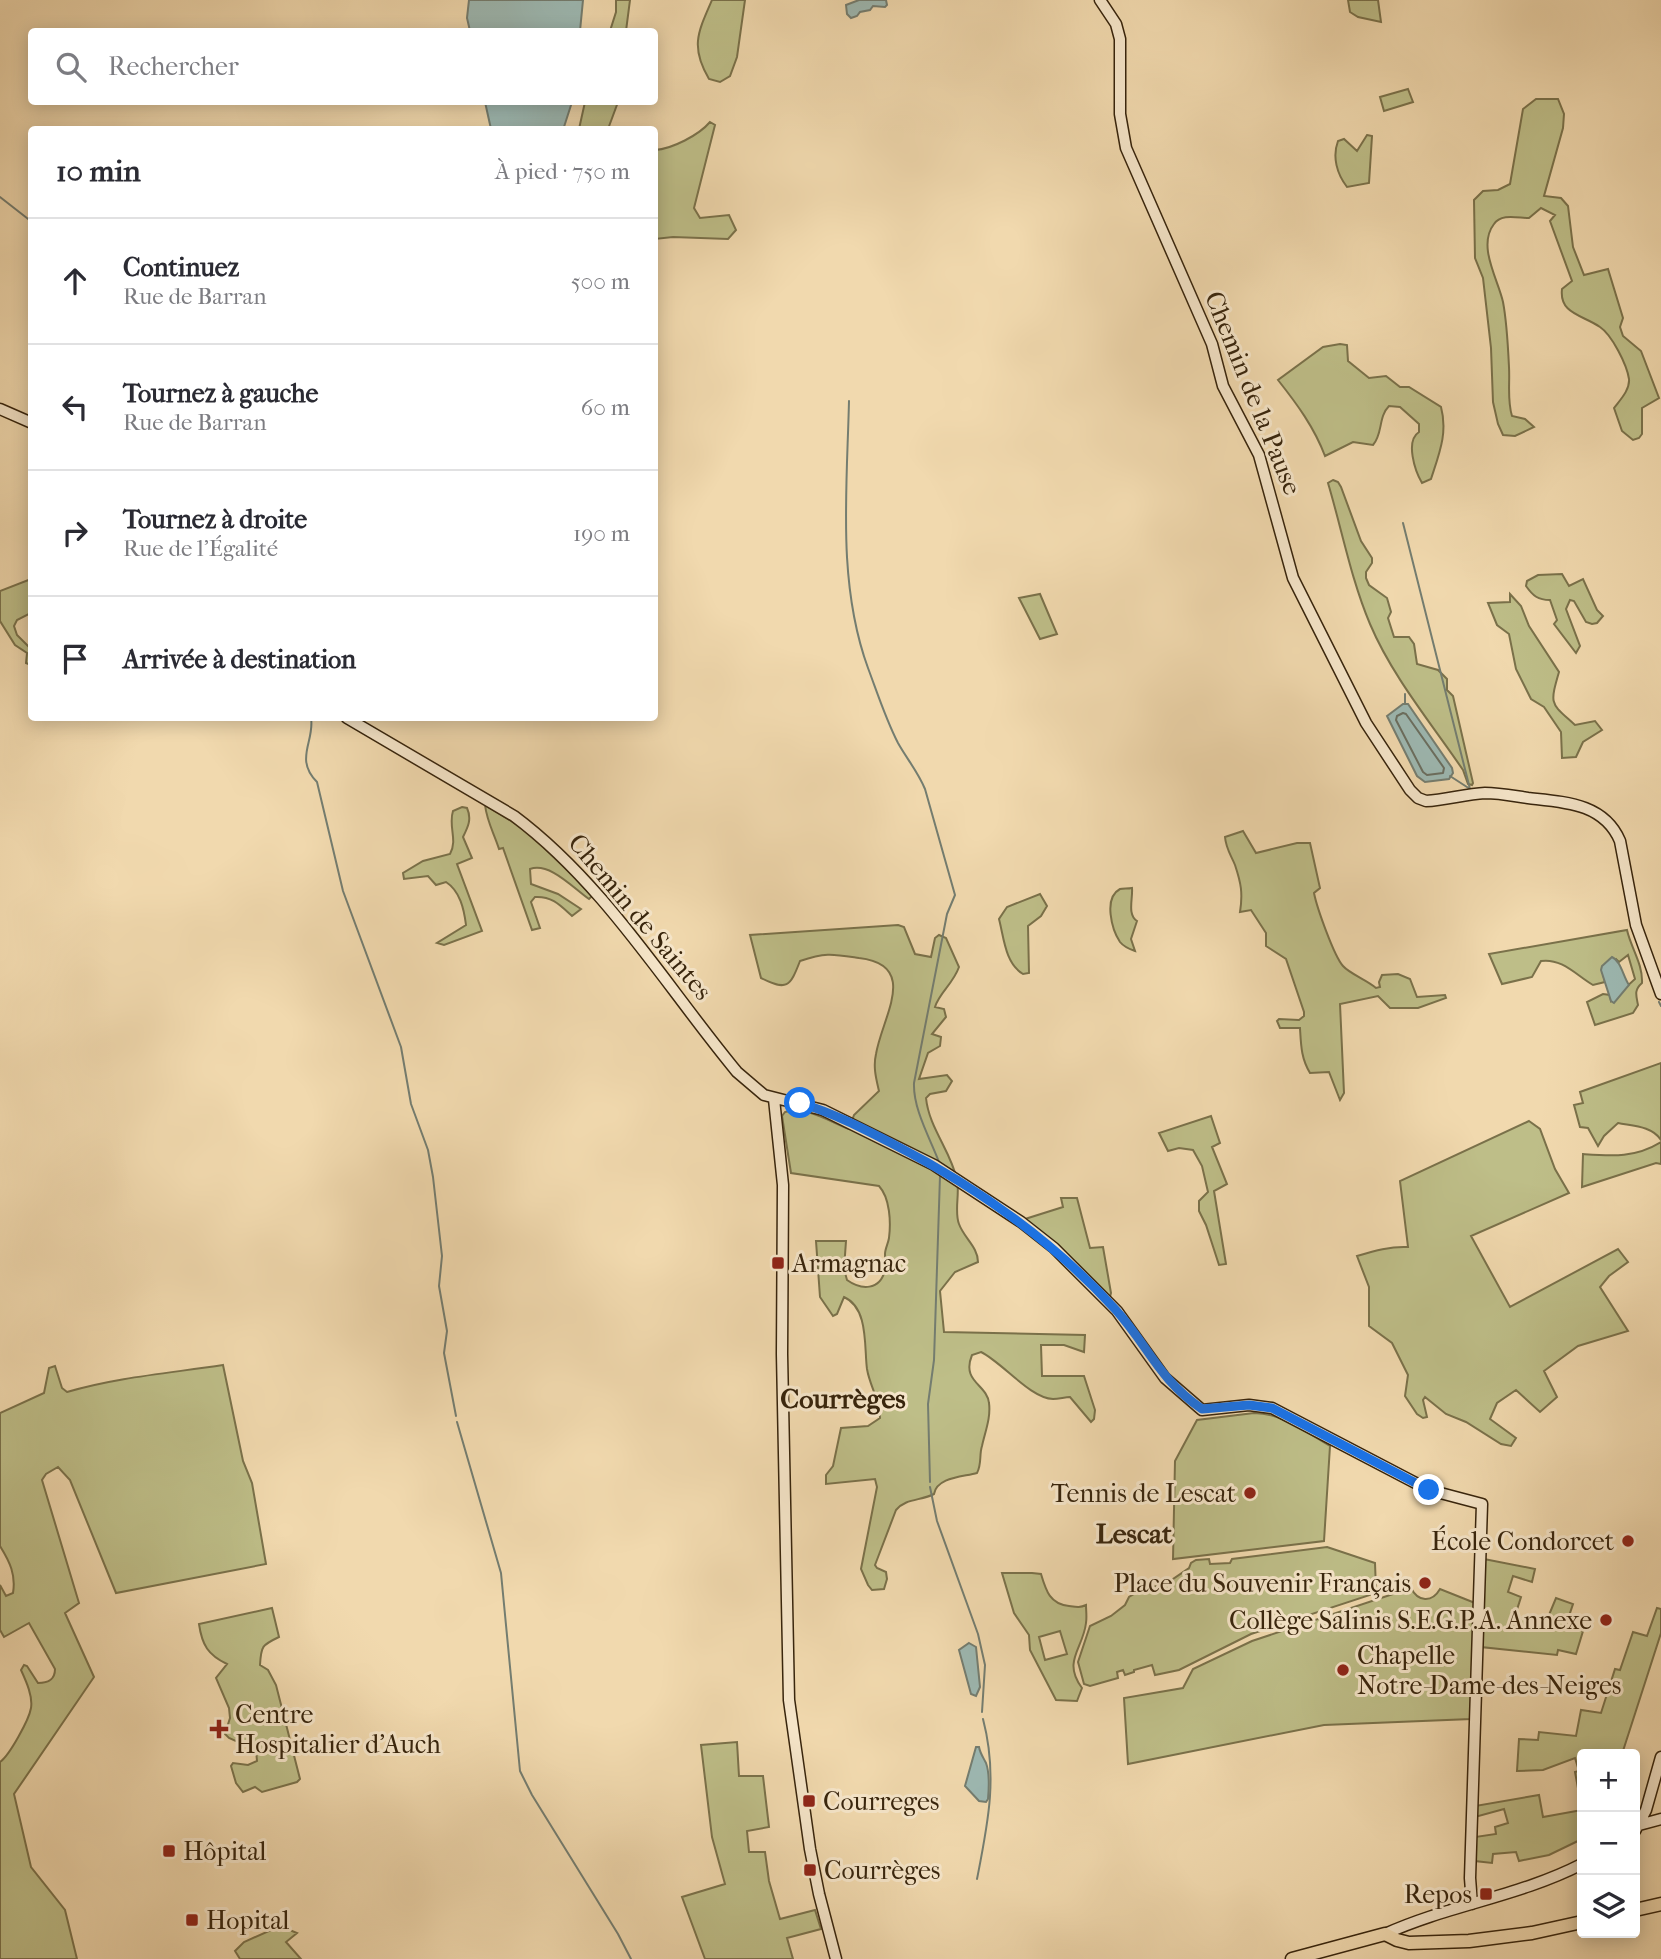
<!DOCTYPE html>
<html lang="fr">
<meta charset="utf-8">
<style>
body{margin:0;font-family:"IM FELL French Canon",serif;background:#f2f2f3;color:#2b2b33}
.controls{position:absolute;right:21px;bottom:21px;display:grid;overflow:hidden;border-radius:7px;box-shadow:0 4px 18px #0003}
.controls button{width:63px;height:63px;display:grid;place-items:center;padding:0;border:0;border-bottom:2px solid #e1e1e2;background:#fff;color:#2b2b33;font:35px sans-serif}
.stop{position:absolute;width:21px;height:21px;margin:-16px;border:5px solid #1a73e8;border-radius:50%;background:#fff}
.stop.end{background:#1a73e8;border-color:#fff;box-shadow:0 2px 7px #0008}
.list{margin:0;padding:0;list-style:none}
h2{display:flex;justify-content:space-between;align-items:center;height:91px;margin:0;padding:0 28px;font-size:30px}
h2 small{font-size:23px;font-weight:400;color:#7c7c81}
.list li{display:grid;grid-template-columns:46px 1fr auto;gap:21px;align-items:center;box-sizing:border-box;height:126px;padding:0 28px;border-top:2px solid #e1e1e2}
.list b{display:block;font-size:26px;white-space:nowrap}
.list p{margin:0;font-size:23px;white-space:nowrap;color:#7c7c81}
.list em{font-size:23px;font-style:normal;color:#7c7c81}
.icon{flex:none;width:38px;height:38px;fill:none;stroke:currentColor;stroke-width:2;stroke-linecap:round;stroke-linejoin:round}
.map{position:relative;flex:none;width:1661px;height:1959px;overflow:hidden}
.search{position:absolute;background:#fff;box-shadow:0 4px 18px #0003;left:28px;top:28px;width:630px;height:77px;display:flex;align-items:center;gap:18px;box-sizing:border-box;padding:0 24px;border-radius:7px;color:#7c7c81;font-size:26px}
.panel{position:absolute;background:#fff;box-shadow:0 4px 18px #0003;left:28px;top:126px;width:630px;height:595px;border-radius:7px}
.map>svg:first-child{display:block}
.green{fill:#bebe88;stroke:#7a714a;stroke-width:2;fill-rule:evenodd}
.water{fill:#9db9b3;stroke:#747d70;stroke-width:2}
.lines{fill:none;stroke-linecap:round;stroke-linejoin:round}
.shore{stroke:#6a6e60;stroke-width:2}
.stream{stroke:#747d70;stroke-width:2}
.secondary-casing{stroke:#37240c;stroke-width:13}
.primary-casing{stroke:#37240c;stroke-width:15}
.secondary{stroke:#f6e6ca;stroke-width:10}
.primary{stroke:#f1d9ae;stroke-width:12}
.route{stroke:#1a73e8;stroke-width:9}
.poi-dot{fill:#8f2418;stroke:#f6e6ca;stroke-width:2.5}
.labels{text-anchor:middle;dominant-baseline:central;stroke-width:6;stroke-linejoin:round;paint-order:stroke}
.street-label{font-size:26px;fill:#37240c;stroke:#f6e6ca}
.poi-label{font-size:26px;fill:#37240c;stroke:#f6e6ca;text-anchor:start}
.neighbourhood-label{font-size:28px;font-weight:bold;fill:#37240c;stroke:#f6e6ca}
</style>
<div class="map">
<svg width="1661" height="1959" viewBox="0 0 1661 1959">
<rect width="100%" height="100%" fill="#f1d9ae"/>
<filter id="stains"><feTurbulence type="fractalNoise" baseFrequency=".00286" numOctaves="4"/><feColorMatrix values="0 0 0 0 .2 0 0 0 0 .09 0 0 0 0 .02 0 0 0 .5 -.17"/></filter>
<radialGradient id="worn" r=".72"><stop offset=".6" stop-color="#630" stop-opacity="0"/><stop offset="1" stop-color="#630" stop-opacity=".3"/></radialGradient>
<path class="green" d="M616 0H630L626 31H610L616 12Z
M712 0H745L737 57 730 76 720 82 709 79C690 47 698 32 712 0Z
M1348 0H1378L1381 22 1358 17 1350 12Z
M1408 89 1413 102 1384 111 1380 97Z
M1536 99H1558L1564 114 1563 128 1544 196 1561 198 1568 206 1573 247 1584 275 1608 269 1623 318 1620 327 1623 336 1641 351 1659 398 1642 408V434L1639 438 1633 440 1622 431 1614 408C1620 400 1630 390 1629 379 1627 365 1612 335 1600 327 1583 315 1559 314 1562 289L1572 281 1550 221 1555 215 1541 208 1529 218C1518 218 1501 213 1494 224 1477 246 1498 279 1503 302 1507 323 1508 346 1509 367 1510 384 1507 400 1512 416L1525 419 1534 427 1515 436 1503 435 1498 424 1493 402 1491 348 1483 278 1475 258 1474 200 1483 191 1498 190 1510 184 1523 109Z
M585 102H618L608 129H579Z
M710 122 715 125 694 208 700 218 729 215 736 230 728 239 673 237 655 239V150C672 149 699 135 710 122Z
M1367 135 1372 136 1369 183 1347 187C1337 174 1332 157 1338 141L1344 139 1357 151Z
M1340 344 1347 345 1348 361 1369 378 1386 376 1400 387H1409L1441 407C1448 433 1439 454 1431 479L1422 483C1415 471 1405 441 1419 432V424L1400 407 1389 406C1378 417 1383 434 1373 445L1353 442 1325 456C1314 427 1297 404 1278 380L1323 347Z
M1333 480 1338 482 1341 487 1361 541 1372 558V563L1366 572V578L1369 585 1387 598 1391 612 1388 618 1394 637H1409L1414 644 1417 664 1438 670 1447 679V690L1453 696 1473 783 1472 785 1468 784 1463 770C1431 723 1392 676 1370 624 1351 579 1342 530 1328 483Z
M1562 574 1569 586 1583 579 1597 610 1603 616 1597 623 1592 624 1586 622 1574 601 1570 600 1566 609 1580 646 1576 653 1554 624 1557 620 1550 600C1538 600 1533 596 1526 586L1527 581 1538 575Z
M31 579V613L17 620 14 626 17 635 31 649V665L26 663 27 653 15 645 0 621V591Z
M1040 594 1057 634 1040 639 1019 598Z
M1510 594 1521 606 1529 626 1559 672C1549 706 1551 703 1575 725L1595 721 1602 730 1583 742 1576 757 1562 758 1561 732 1544 707 1531 699 1516 669 1509 634 1497 625 1488 603 1510 602Z
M485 805 526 830 593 895 589 899C573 888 550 862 530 869L531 884 558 894 581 909 572 916C560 905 552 896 535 897L531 902 540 928 532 930 503 848 499 849C494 833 487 822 485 805Z
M462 807 467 808C472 819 468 827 463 837L472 858 457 864 482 931 444 945 437 943 466 925C464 909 460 891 446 882L436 885 428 876 404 879 403 873 423 861 450 854C458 840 448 826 453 811Z
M1243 831 1256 853 1297 843H1310L1320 888 1314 893C1317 908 1334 956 1343 966 1350 974 1367 980 1376 988L1380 987 1379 982 1382 975 1398 974 1410 979 1417 997 1445 995 1446 998 1418 1008H1390L1378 996 1340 1004 1344 1093 1340 1100 1329 1072 1310 1073C1301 1058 1301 1045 1300 1028H1280L1277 1021 1279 1019 1299 1020 1304 1016V1012L1286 959 1266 946V933L1251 910 1240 912C1243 893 1241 883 1235 865 1231 855 1226 849 1225 837Z
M1132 888C1133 899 1127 914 1137 921L1131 939 1135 951C1129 949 1124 947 1120 942 1112 930 1103 898 1120 889 1123 888 1128 889 1132 888Z
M1040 894 1047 906 1041 916 1028 926 1029 973 1023 974C1005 963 1004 938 999 919L1007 907Z
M898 925 904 927 915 954 931 957 935 938 939 935 946 938 959 967C953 984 939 993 935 1007L944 1009 946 1017 932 1034 941 1037 940 1046 928 1053 919 1079 947 1075 952 1081 946 1091 930 1094 926 1098C929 1128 951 1151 957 1180 960 1194 954 1211 959 1224 964 1238 978 1247 978 1262L955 1272 940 1291 944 1332 1085 1335 1084 1352 1064 1345H1041L1042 1376H1084L1095 1410 1094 1419 1091 1422 1070 1397C1065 1397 1059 1399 1053 1399 1030 1398 1003 1363 981 1352L972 1355C961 1382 987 1384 989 1403 991 1418 985 1432 982 1446 979 1455 982 1464 977 1473 963 1477 937 1477 934 1494 921 1501 906 1498 896 1510L875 1565 877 1568 886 1572 887 1579 884 1589 872 1590 868 1585 861 1569 877 1487 875 1479 826 1484V1475L833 1466 841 1428 868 1426 880 1418C880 1400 870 1387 867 1369 864 1348 869 1308 844 1297L837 1314 833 1316 820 1297 816 1241H846L844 1269 847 1280C861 1290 880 1291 885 1270 886 1265 885 1259 885 1254 885 1249 888 1244 889 1238 891 1222 890 1198 879 1186L791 1173 782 1116 785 1112C807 1106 830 1122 849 1129L854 1115 879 1091C876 1078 873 1067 876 1054 882 1017 920 965 859 958 833 954 826 952 800 961 790 987 787 991 761 978L750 935Z
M1627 930C1631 948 1643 964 1642 983 1634 990 1636 995 1638 1005L1633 1013 1595 1025 1587 1002 1603 994 1610 995 1611 1001 1635 979 1628 955 1619 962 1616 959 1602 970 1605 982 1593 985C1576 975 1562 958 1541 961L1532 977 1502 984 1489 954Z
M1661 1063V1140C1652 1126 1633 1126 1618 1123L1604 1136 1598 1146 1588 1128 1580 1127 1574 1105 1583 1103 1580 1092Z
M1211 1116 1220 1143 1212 1147 1227 1184 1214 1191 1226 1264 1219 1265 1206 1225 1199 1211V1201L1208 1192 1202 1166 1193 1150 1179 1148 1168 1151 1159 1133Z
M1529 1121 1540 1129 1555 1169 1569 1193 1471 1236 1510 1307 1618 1249 1628 1262 1609 1276 1600 1287 1628 1331 1578 1346 1544 1371 1557 1397 1540 1412 1516 1390 1497 1403 1490 1419 1516 1438 1511 1446 1501 1444 1466 1422 1446 1414 1425 1397 1423 1400 1427 1417 1423 1418 1417 1414 1405 1396 1408 1375 1392 1343 1369 1326V1287L1357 1256C1374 1251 1391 1246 1408 1247L1400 1181Z
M1661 1142V1164L1656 1163 1582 1187 1583 1154C1612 1156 1635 1158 1661 1142Z
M1061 1198H1077L1090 1248 1103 1247 1111 1293 1110 1297 1025 1219 1063 1207Z
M223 1365 243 1461 252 1483 266 1564 116 1593 70 1480 58 1467 46 1474 42 1480 79 1603 65 1613 94 1677 14 1794 31 1867 65 1910 77 1959H0V1762C9 1756 29 1720 31 1708 33 1696 26 1681 21 1670L24 1665 27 1666 38 1683C48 1683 55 1680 55 1669L29 1623 4 1637 0 1630V1585L6 1596 13 1593C16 1575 10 1562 0 1546V1413L44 1393 49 1368 55 1366 62 1388 67 1392C118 1377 171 1373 223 1365Z
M1254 1413C1282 1413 1306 1432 1330 1446L1324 1541 1173 1559 1175 1461 1197 1420Z
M1327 1547 1375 1563 1376 1590 1373 1594 1251 1634 1179 1670 1155 1675 1152 1665 1134 1670V1672L1125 1675 1123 1670 1117 1672 1118 1678 1090 1686 1084 1684 1078 1662 1090 1626 1111 1616 1125 1605 1129 1597 1139 1591 1167 1583 1189 1568 1191 1563 1196 1560 1209 1559 1210 1564 1230 1563 1232 1559Z
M1484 1559 1535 1569 1532 1582 1513 1576 1508 1592 1521 1597 1515 1616 1544 1627 1556 1598 1573 1604 1566 1625 1583 1631 1576 1654 1558 1650 1557 1655 1481 1647Z
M1032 1573 1041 1574C1046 1591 1050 1604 1069 1606 1076 1607 1080 1608 1086 1605 1086 1611 1087 1617 1086 1623 1083 1649 1062 1661 1082 1688L1077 1701 1056 1700 1030 1650 1029 1635 1014 1613 1002 1573ZM1060 1631 1067 1654 1045 1660 1039 1637Z
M1411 1588C1418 1602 1432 1603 1440 1589L1475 1603 1471 1719 1324 1725 1128 1764 1124 1698 1183 1688 1193 1669 1252 1641Z
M272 1608 279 1637C262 1645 261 1646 260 1665L268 1670 276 1685 300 1779 297 1782 262 1792 255 1787 243 1792 236 1783 231 1766 233 1763 248 1765 257 1761 256 1750 229 1738 225 1734 230 1718 229 1708 216 1678 227 1664C208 1655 202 1645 199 1624Z
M1657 1608 1661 1609V1633L1622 1754H1582V1839L1549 1855 1519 1861 1516 1852 1493 1854 1492 1863 1475 1861V1837L1496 1834 1495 1827 1508 1823 1504 1809 1475 1817V1806L1539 1795 1543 1817 1582 1810 1575 1772 1579 1771 1575 1758 1543 1770 1517 1771 1519 1739 1538 1740 1539 1732 1576 1736 1581 1710 1601 1713 1615 1669 1620 1670 1633 1632 1647 1636Z
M737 1742 739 1776H763L769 1827 747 1831 749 1852H765L769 1881 780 1919 815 1910 821 1929 787 1938 793 1959H705L682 1897 725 1884 712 1837 701 1745Z
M280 1926 297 1933 286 1942 301 1959H240L235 1951 244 1942Z"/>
<path class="water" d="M469 0H583L580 31H470L467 18Z
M859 0H886L887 5 885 7 873 6 870 10 860 12 857 16 851 18 847 14 846 5Z
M485 102H572L563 130 491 129Z
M1403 704H1408L1452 768 1453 773 1449 779 1425 782 1417 776 1387 716Z
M1612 957C1621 961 1623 976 1629 985L1614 1003 1611 1001 1601 970 1602 966Z
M969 1643 976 1647 980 1687 976 1696 971 1694 959 1650Z
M976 1747H979C980 1753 983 1757 986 1763 990 1774 989 1788 988 1799L986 1802 979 1801 965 1786Z"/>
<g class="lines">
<path class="shore" d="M1403 713 1406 714 1444 768 1443 773 1427 775 1423 772 1396 720 1397 716Z"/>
<path class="stream" d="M0 197 32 222
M849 401C847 489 837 583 868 668 877 692 886 720 898 743 907 759 918 772 925 789L955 895 947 914 914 1083C913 1109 930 1138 939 1162
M1403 523 1470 789 1450 776
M1405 704V694
M311 718C315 741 294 759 317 782L343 891 401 1047 411 1104 428 1150 433 1177 442 1256 439 1286 447 1331 444 1353 456 1416
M1659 1002 1661 1006
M457 1422 501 1573 520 1771 532 1795 618 1934 631 1959
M930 1482 928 1404 934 1360 940 1176
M930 1487 937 1521 978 1634 985 1665 982 1712
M977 1879C988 1823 998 1776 983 1719"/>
<g class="secondary-casing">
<path id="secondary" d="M1100 0 1116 24 1120 39V114L1126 148 1212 344 1223 386 1259 455 1293 578 1366 723 1410 790 1418 798 1426 801C1446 800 1465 794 1485 793 1499 793 1514 796 1528 798 1564 802 1604 803 1620 841L1636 925 1661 994
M0 409 32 423
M347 718 514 816C605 884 665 985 737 1072L764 1095 823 1110 934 1165 1021 1222 1054 1248 1117 1311 1165 1378 1202 1410 1249 1405 1272 1408 1429 1490 1482 1504 1470 1878 1472 1904
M774 1099 783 1185 782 1354 789 1700 810 1849 819 1894 836 1959
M1639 1825 1661 1819
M1635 1831 1646 1810 1661 1757
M1385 1934C1449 1905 1520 1896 1582 1864"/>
</g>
<g class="primary-casing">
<path id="primary" d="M1635 1910 1661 1904
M1292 1959 1385 1934 1397 1940 1409 1943 1469 1941 1532 1933 1582 1922"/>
</g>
<use href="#secondary" class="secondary"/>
<use href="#primary" class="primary"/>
</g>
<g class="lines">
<path class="route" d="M800 1103C833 1113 862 1128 893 1144 977 1187 1051 1239 1115 1309 1148 1345 1158 1379 1202 1409L1249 1405 1272 1408 1429 1490"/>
</g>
<g class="poi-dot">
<rect x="771" y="1256" width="14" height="14" rx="3.5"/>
<circle cx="1250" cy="1493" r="7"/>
<circle cx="1628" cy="1541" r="7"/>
<circle cx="1425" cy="1583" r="7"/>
<circle cx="1606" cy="1620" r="7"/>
<circle cx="1343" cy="1670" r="7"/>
<path d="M215.5 1718.5h7v7h7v7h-7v7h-7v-7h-7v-7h7z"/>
<rect x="802" y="1794" width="14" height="14" rx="3.5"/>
<rect x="162" y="1844" width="14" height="14" rx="3.5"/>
<rect x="803" y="1863" width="14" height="14" rx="3.5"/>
<rect x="1479" y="1887" width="14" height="14" rx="3.5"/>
<rect x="185" y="1913" width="14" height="14" rx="3.5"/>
</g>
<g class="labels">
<g class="street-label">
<text transform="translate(1253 393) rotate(68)">Chemin de la Pause</text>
<text transform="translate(640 917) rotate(50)">Chemin de Saintes</text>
</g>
<g class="poi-label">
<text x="792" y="1263">Armagnac</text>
<text x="1236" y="1493" text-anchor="end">Tennis de Lescat</text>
<text x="1614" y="1541" text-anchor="end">École Condorcet</text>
<text x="1411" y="1583" text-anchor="end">Place du Souvenir Français</text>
<text x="1592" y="1620" text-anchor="end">Collège Salinis S.E.G.P.A. Annexe</text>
<text x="1357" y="1655">Chapelle<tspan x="1357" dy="30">Notre-Dame-des-Neiges</tspan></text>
<text x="235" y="1714">Centre<tspan x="235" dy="30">Hospitalier d'Auch</tspan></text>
<text x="823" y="1801">Courreges</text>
<text x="183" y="1851">Hôpital</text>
<text x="824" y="1870">Courrèges</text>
<text x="1472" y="1894" text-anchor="end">Repos</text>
<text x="206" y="1920">Hopital</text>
</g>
<g class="neighbourhood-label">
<text x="843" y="1398">Courrèges</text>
<text x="1134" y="1533">Lescat</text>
</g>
</g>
<rect width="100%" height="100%" filter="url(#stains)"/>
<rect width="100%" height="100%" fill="url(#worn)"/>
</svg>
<div class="controls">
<button>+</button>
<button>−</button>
<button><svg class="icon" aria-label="layers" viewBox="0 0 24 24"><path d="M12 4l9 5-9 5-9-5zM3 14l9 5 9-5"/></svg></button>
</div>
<div class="stop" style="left:800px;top:1103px"></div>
<div class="stop end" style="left:1429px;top:1490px"></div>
<div class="search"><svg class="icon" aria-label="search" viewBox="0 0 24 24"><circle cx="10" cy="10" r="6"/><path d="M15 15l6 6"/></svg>Rechercher</div>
<section class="panel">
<h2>10 min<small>À pied · 750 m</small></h2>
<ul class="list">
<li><svg class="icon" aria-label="ahead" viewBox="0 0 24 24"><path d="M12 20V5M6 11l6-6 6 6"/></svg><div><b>Continuez</b><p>Rue de Barran</p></div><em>500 m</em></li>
<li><svg class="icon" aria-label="left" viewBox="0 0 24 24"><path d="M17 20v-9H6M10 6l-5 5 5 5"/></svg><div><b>Tournez à gauche</b><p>Rue de Barran</p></div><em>60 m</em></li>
<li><svg class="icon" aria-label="right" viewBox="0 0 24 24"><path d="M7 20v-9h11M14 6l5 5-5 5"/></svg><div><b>Tournez à droite</b><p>Rue de l'Égalité</p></div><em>190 m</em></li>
<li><svg class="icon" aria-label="arrive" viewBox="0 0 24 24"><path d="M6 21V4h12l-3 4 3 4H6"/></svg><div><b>Arrivée à destination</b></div></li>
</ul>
</section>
</div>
